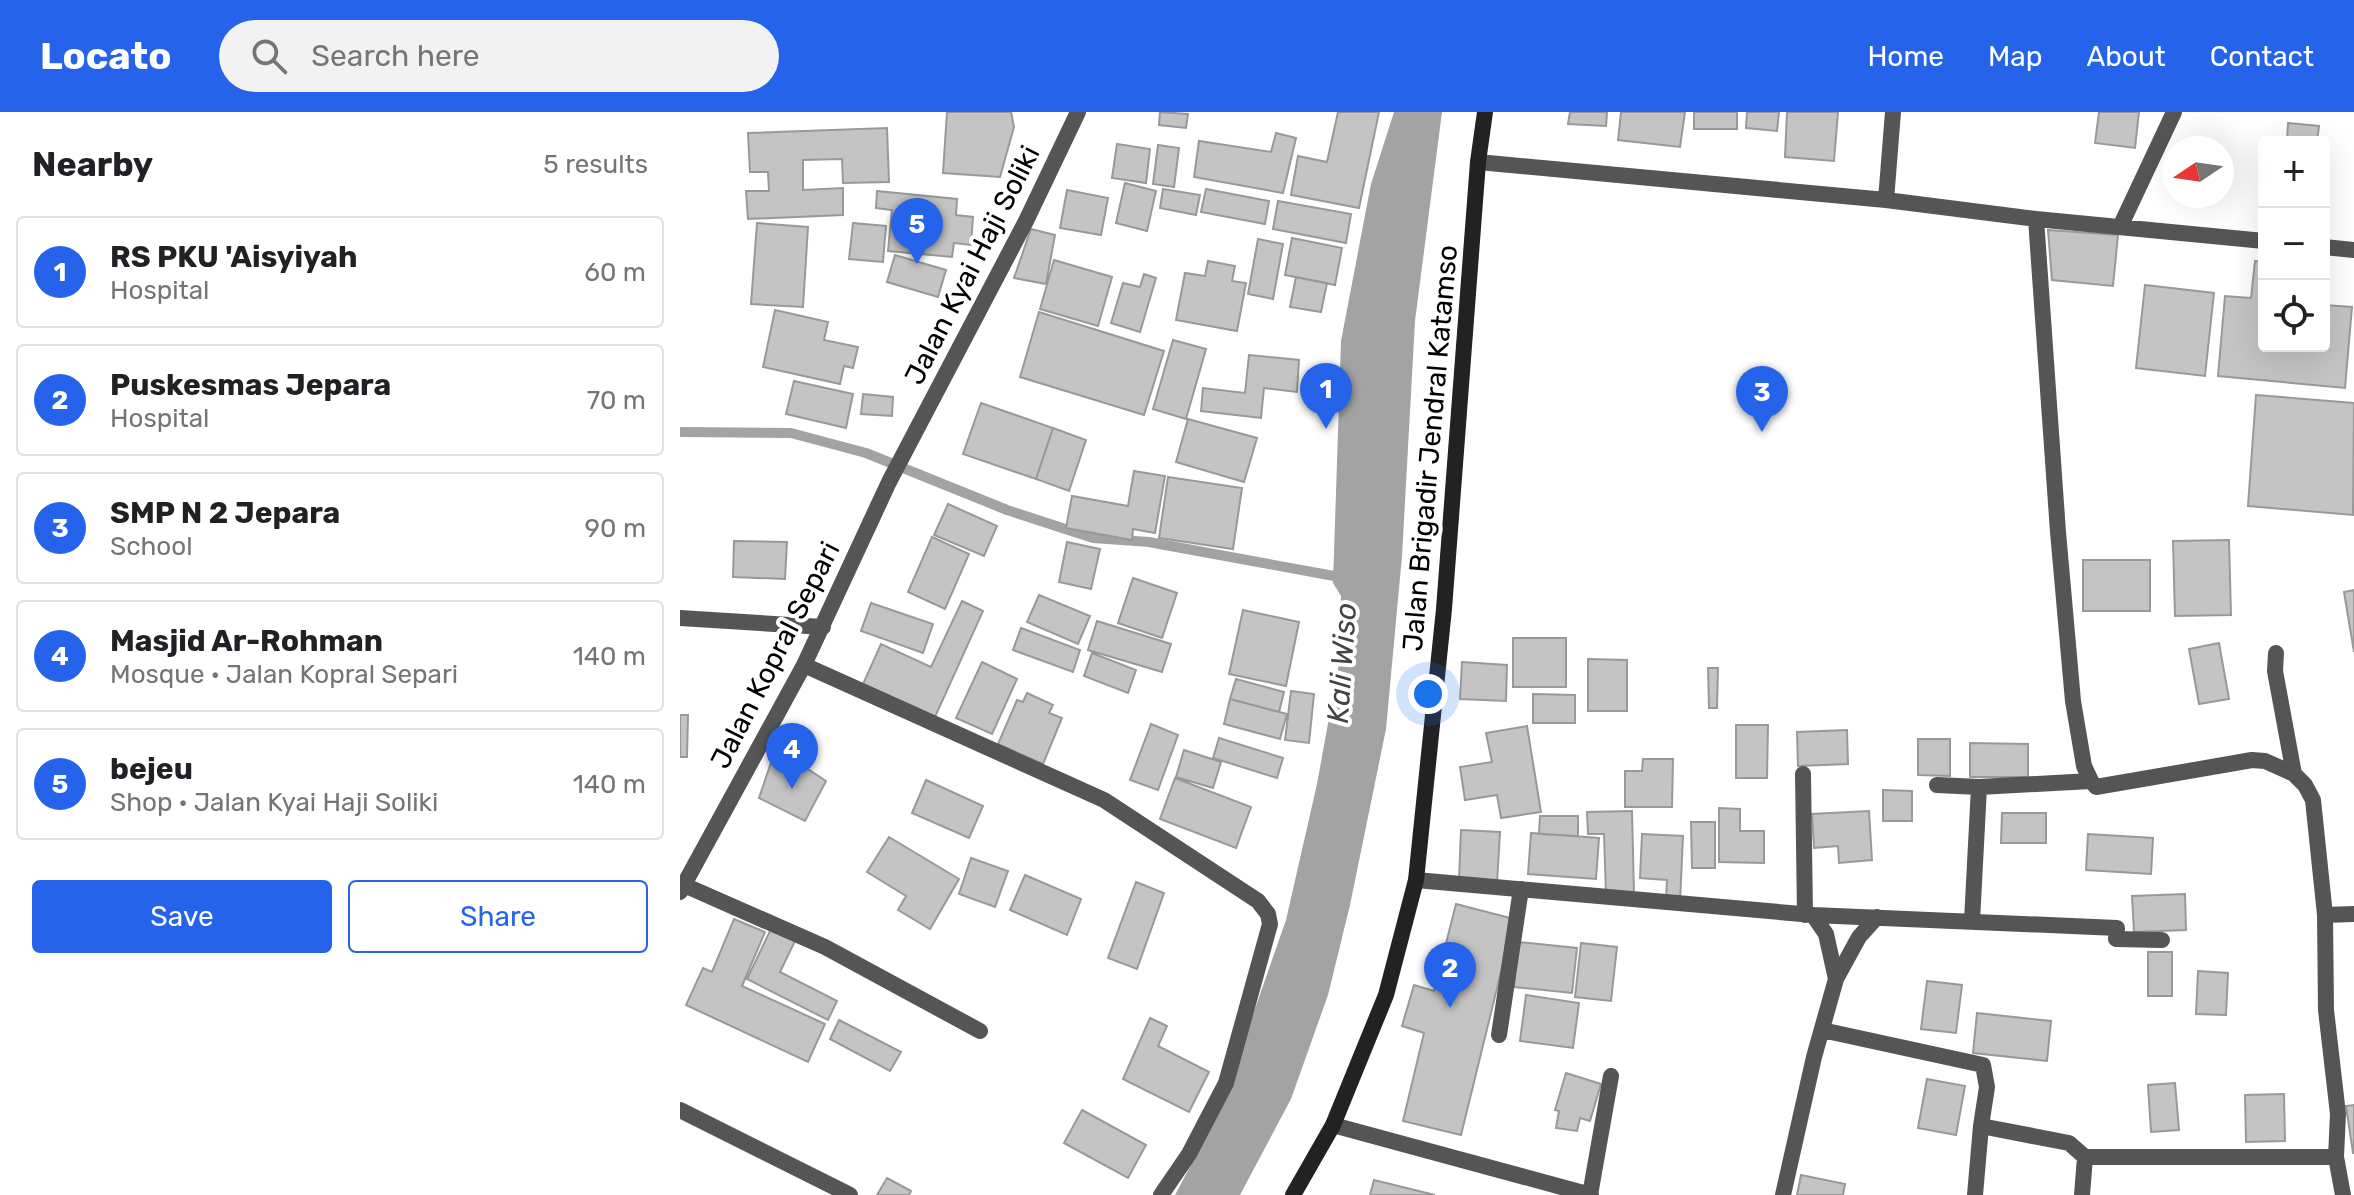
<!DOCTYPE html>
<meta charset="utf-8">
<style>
body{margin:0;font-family:Rubik,sans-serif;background:#f2f2f2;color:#202124}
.controls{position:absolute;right:24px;top:24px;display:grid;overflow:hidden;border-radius:8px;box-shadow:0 8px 32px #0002}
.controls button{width:72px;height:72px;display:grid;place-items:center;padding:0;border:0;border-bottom:2px solid #e0e0e0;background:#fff;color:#202124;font:40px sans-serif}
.compass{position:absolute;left:1482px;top:24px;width:72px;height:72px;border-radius:50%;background:#fff;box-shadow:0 8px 32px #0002;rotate:257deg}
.you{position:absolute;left:748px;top:582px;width:28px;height:28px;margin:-20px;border:6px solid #fff;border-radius:50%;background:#1a73e8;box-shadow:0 0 0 12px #1a73e833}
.badge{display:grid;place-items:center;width:52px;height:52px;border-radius:50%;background:#2563eb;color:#fff;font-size:26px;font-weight:700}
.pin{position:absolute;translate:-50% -66px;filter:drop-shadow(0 2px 4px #0008)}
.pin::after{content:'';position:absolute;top:42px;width:28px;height:24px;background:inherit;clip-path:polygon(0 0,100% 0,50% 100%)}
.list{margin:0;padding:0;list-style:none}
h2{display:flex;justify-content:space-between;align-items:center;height:104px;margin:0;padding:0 32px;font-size:34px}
h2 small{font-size:26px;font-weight:400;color:#757577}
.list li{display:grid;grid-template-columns:52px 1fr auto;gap:24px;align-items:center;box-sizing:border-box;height:112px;margin:0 16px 16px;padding:0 16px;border:2px solid #e0e0e0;border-radius:8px}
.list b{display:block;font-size:30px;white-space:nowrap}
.list p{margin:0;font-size:26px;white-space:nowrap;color:#757577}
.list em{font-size:26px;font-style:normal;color:#757577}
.actions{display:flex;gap:16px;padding:24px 32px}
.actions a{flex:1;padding:18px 0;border:2px solid #2563eb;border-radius:8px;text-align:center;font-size:28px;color:#2563eb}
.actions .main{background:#2563eb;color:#fff}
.icon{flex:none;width:44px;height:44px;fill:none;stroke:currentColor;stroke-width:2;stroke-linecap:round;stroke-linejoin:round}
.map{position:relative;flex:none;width:1674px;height:1083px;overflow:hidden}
header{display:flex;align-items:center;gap:48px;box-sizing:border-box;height:112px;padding:0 40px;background:#2563eb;color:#fff}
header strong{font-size:38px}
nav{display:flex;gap:44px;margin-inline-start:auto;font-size:28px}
.search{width:560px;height:72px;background:#f2f2f2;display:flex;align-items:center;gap:20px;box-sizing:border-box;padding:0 28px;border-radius:44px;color:#757577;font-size:30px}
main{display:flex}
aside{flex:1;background:#fff}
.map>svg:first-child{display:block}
.water{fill:#a3a3a3}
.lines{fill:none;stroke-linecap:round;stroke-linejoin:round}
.stream{stroke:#a3a3a3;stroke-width:10}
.building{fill:#c4c4c4;stroke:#999;stroke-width:2}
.street{stroke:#555;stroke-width:16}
.secondary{stroke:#222;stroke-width:16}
.labels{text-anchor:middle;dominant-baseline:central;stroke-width:8;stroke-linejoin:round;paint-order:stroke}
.street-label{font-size:28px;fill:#000;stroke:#fff}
.water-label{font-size:30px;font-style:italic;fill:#444;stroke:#fff}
</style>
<header>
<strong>Locato</strong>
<div class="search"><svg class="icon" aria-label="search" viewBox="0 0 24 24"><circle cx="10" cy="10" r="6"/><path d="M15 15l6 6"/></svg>Search here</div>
<nav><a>Home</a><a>Map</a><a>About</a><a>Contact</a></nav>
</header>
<main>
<aside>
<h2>Nearby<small>5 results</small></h2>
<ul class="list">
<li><span class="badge">1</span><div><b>RS PKU 'Aisyiyah</b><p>Hospital</p></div><em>60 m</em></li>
<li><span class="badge">2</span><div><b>Puskesmas Jepara</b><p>Hospital</p></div><em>70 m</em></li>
<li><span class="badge">3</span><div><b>SMP N 2 Jepara</b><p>School</p></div><em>90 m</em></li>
<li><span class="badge">4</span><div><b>Masjid Ar-Rohman</b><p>Mosque · Jalan Kopral Separi</p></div><em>140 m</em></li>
<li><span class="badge">5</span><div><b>bejeu</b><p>Shop · Jalan Kyai Haji Soliki</p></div><em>140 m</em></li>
</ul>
<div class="actions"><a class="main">Save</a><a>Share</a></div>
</aside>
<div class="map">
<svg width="1674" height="1083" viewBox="0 0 1674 1083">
<rect width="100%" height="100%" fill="#fff"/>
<path class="water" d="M714 0H762L735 209 722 444 706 617 670 793 648 883 611 987 560 1083H495L539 1000 606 808 637 672 659 551 661 484 653 471 661 229 691 72Z"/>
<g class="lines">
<path class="stream" d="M0 320 111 321 186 341 327 398 413 426 469 430 654 464 663 470"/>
</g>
<path class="building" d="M267 0H331L334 15 320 65 263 61Z
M480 0 508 2 506 16 479 13Z
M658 0H699L679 96 611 83 618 44 647 50Z
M890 0H927L926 14 888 12Z
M941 0H1005L1000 35 938 28Z
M1014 0H1057V17H1014Z
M1067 0H1099L1097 19 1066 16Z
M1107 0H1158L1154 49 1105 45Z
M1419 0H1459L1455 36 1415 31Z
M1608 11 1639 14 1637 30H1607Z
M207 16 209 70 163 71 162 47 123 48V78L163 76V103L68 107 66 79H89L88 60H70L68 21Z
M596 21 616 26 603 81 514 65 519 29 591 40Z
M437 32 470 37 466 71 432 66Z
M478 33 499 36 494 75 473 72Z
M445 71 476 79 467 119 436 111Z
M483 77 520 83 516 103 480 96Z
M526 77 589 89 585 112 521 100Z
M387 78 428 86 421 123 380 116Z
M197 79 277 87 276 103 293 105 291 133 274 131 272 145 208 139 212 98 196 96Z
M598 89 671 102 666 131 593 117Z
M77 111 128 115 123 195 71 192Z
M173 111 206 114 203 150 169 147Z
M351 117 375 123 366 172 334 166Z
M1368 118 1438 123 1433 174 1372 168Z
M612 126 662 136 655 173 605 163Z
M578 127 603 132 593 187 568 182Z
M215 143 266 158 258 185 207 170Z
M374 148 432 165 418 214 360 197Z
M528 149 555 154 552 169 566 171 557 219 496 208 505 161 525 164Z
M1575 149 1584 150V234H1644V193L1672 195 1665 276 1538 264 1545 184 1571 186Z
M464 162 476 166 460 220 431 211 443 171 460 175Z
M616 165 647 171 641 200 610 195Z
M1465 173 1534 181 1525 264 1456 256Z
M95 198 148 210 144 228 178 235 173 256 164 254 160 272 83 255Z
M359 200 484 239 464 303 340 265Z
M493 228 526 237 506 307 473 297Z
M569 243 619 248 617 280 584 276 581 306 521 299 523 276 565 281Z
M114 269 173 282 166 316 106 302Z
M183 282 213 285 212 304 181 302Z
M1576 283 1674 291 1673 403 1568 394Z
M301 291 373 316 356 367 283 342Z
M508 307 577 326 564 370 496 350Z
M373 316 406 328 389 379 356 367Z
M454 359 485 364 475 421 453 417 452 428 386 416 392 384 448 394Z
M488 365 562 376 553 437 479 426Z
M268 392 317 414 304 444 254 423Z
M252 425 289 442 265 497 228 480Z
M1549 428 1551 503 1495 504 1493 429Z
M54 429 107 430 105 467 53 465Z
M387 430 420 437 411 477 379 470Z
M1403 448H1470V499H1403Z
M453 466 497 481 482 526 438 511Z
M1674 478V540L1664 480Z
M359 483 410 504 398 532 347 510Z
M282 489 303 499 255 605 183 572 201 532 251 555Z
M191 491 253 512 243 541 181 519Z
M563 498 619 510 606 574 549 562Z
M417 509 491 532 482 560 408 538Z
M341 516 400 538 393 560 333 538Z
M833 526H886V575H833Z
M1539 531 1549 587 1519 592 1509 537Z
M412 541 456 558 448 581 404 564Z
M908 547 947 548V599H908Z
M302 550 337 567 312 622 276 606Z
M782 550 827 553 826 589 780 587Z
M1028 556H1038L1037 596H1029Z
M556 567 604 580 599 600 550 587Z
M611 579 634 582 629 631 605 628Z
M347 581 373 593 369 601 382 606 363 652 318 632 337 588 343 590Z
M853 582 895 583V611H853Z
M550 587 607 602 600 627 544 612Z
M0 603H8L7 645H0Z
M471 612 498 623 478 678 450 668Z
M1056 613H1088L1087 666H1056Z
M847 614 861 700 821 706 817 683 785 688 780 655 812 650 806 621Z
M1167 618 1168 652 1118 654 1117 620Z
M539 626 603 646 597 666 533 646Z
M1238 627H1270V664L1238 663Z
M1290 631 1348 632V665H1290Z
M96 636 146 669 125 709 79 686Z
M504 638 541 650 533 676 496 665Z
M963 647H993L992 695H945V659H962Z
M495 666 571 695 556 736 480 707Z
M246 668 303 694 289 726 232 701Z
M1203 678 1232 679V709H1203Z
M1039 696 1060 697V719H1084V751L1039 750Z
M952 699 954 782 926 783 924 722H908L907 700Z
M1189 699 1192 748 1159 751 1158 734 1134 736 1132 702Z
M1322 701H1366V731H1321Z
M860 704H898V724L859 722Z
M1011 710H1035V756H1012Z
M781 718 820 720 817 771 779 768Z
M851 721 919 726 916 767 848 762Z
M962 722 1003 724 1000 790 986 789 987 768 960 766Z
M1408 722 1473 726 1471 762 1406 758Z
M209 725 279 767 250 817 218 798 226 784 187 760Z
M291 746 328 759 315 795 279 782Z
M345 763 401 787 387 823 330 798Z
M456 770 484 781 457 857 428 846Z
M1505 782 1506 818 1454 820 1452 784Z
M776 792 834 807 781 1023 723 1009 744 921 722 914 734 873 754 879Z
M54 807 85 820 62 874 145 912 128 950 6 893 23 856 32 860Z
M91 817 115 829 100 860 157 889 148 908 67 867Z
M838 830 897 836 892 881 834 875Z
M901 831 937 835 931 889 895 885Z
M1468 840H1492V884H1468Z
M1518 859 1548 861 1546 903 1516 902Z
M1247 869 1282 873 1276 921 1241 917Z
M846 883 899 891 893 936 840 929Z
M1297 901 1371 909 1367 949 1293 941Z
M470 906 487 914 478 934 529 960 509 1000 443 967Z
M159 908 221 940 210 959 150 927Z
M886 961 921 972 910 1009 900 1006 897 1019 876 1016 879 999 875 998Z
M1247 967 1285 974 1276 1023 1238 1016Z
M1495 971 1499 1018 1471 1020 1468 973Z
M1604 982 1605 1029 1566 1030 1565 983Z
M1674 993V1041H1673L1666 994Z
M402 998 466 1033 448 1066 384 1031Z
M1121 1063 1165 1072 1163 1083H1117Z
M207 1066 231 1079 229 1083H197Z
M694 1068 755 1083H690Z"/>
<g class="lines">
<path class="street" d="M798 50 1206 88 1356 107 1584 129
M1206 88 1213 0
M1356 107 1378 420 1393 589 1404 654 1411 669 1416 675 1572 648 1585 649 1614 662 1625 673 1633 688 1645 803 1646 898 1658 1002 1656 1045 1663 1083
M1440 115 1494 0
M1644 135 1674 138
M0 506 143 515
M1596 541 1595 559 1614 662
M124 553 424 688 578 789 588 802 590 812 546 971 509 1042 481 1083
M1123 662 1125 803
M1257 673 1299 675 1411 669
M736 768 1133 803 1146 822 1156 867 1134 945 1103 1083
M4 773 145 835 300 919
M0 780 124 553 209 370 346 109 398 0
M1133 803 1437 816 1436 827 1482 828
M1645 803 1674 802
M1292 809 1299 675
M1156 867 1179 825 1197 805
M1142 918 1303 953 1307 975 1301 1014
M819 923 841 777
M0 998 170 1083
M653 1013 911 1083
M910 1083 931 964
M1295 1083 1301 1014 1389 1031 1405 1045H1656
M1402 1083 1405 1045"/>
<path class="secondary" d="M613 1083 653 1013 706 883 736 768 764 497 798 50 805 0"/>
</g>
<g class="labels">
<g class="street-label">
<text transform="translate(292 153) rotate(-63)">Jalan Kyai Haji Soliki</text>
<text transform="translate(750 336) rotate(-85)">Jalan Brigadir Jendral Katamso</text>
<text transform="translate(95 543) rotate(-63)">Jalan Kopral Separi</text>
</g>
<g class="water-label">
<text transform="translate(662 551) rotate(-86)">Kali Wiso</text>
</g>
</g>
</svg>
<div class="controls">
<button>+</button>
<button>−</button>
<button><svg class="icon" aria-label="locate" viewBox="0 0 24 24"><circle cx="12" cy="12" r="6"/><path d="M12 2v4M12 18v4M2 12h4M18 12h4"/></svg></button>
</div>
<svg class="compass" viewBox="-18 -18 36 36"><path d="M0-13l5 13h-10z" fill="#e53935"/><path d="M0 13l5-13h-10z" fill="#757577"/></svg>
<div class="you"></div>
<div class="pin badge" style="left:646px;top:317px">1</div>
<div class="pin badge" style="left:770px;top:896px">2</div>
<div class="pin badge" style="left:1082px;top:320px">3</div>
<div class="pin badge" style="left:112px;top:677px">4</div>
<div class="pin badge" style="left:237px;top:152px">5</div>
</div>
</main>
